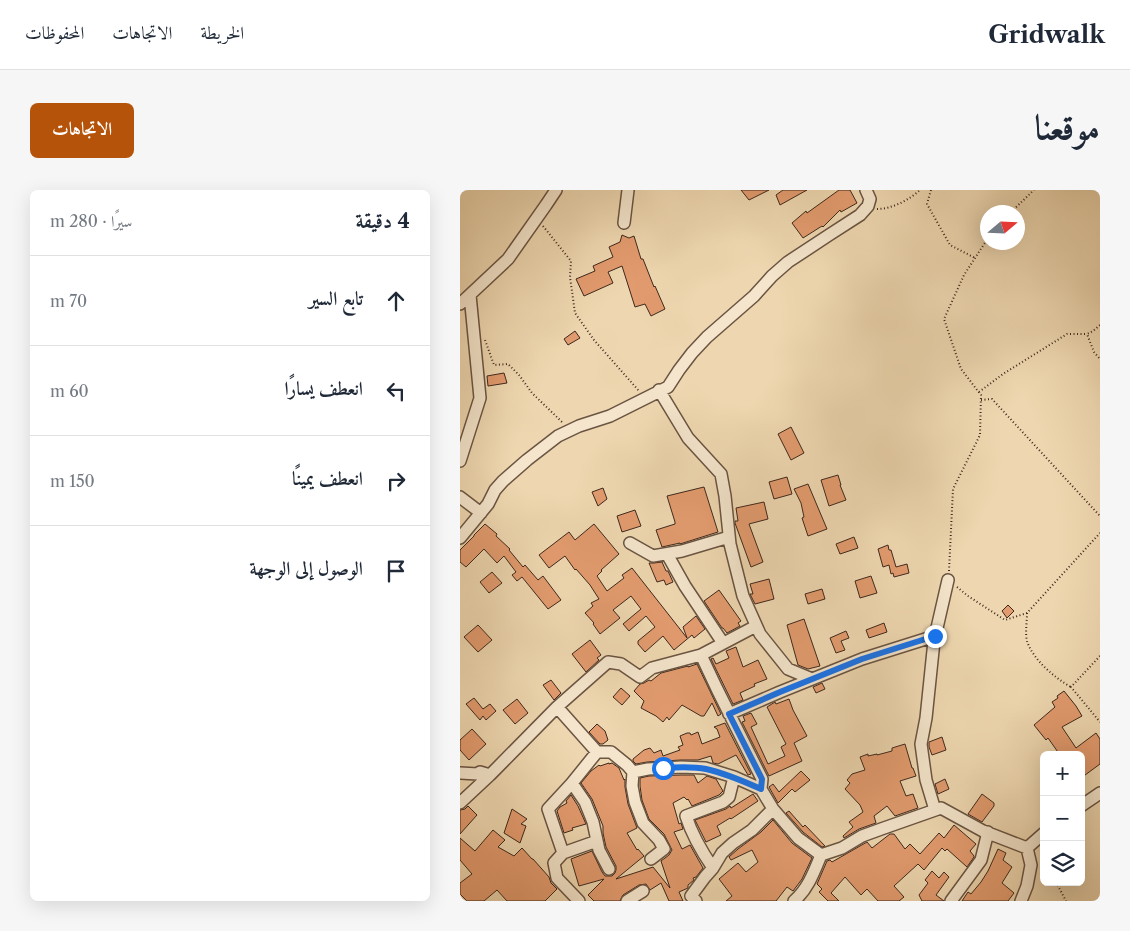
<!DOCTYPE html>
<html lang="ar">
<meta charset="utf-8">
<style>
body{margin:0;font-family:"Libre Caslon Text",Amiri,serif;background:#f6f6f7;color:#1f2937;direction:rtl}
.controls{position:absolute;right:15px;bottom:15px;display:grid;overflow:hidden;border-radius:8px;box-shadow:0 5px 20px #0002}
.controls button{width:45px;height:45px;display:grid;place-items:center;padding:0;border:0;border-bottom:1px solid #e0e1e3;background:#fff;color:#1f2937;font:25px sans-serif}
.compass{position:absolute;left:520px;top:15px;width:45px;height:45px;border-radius:50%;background:#fff;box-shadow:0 5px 20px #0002;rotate:71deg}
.stop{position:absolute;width:15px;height:15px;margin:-11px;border:4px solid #1a73e8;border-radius:50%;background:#fff}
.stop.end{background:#1a73e8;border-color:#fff;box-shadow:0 1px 5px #0008}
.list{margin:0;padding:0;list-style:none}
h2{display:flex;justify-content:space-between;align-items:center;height:65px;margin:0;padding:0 20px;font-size:21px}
h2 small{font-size:16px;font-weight:400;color:#747a83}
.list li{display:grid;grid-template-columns:32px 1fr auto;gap:15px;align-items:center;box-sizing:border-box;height:90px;padding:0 20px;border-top:1px solid #e0e1e3}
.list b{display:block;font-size:19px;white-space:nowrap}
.list em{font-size:16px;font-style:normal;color:#747a83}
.icon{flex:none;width:28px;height:28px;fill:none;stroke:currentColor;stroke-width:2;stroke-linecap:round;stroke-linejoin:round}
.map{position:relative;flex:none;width:640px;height:711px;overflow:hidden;direction:ltr;border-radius:8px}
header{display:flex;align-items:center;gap:30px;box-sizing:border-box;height:70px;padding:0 25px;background:#fff;border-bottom:1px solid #e0e1e3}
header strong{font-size:24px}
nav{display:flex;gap:28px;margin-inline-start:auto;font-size:18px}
.intro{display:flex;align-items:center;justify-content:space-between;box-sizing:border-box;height:120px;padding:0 30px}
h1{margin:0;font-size:35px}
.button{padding:12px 22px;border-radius:8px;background:#b45309;color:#fff;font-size:18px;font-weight:700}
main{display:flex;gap:30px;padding:0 30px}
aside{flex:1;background:#fff;border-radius:8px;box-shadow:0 5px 20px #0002}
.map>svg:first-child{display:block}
.building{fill:#e29b6e;stroke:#3e281d}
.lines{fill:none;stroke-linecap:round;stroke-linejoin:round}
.minor-casing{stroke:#6a5442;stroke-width:14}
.path{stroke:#3e281d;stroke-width:2;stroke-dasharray:1 2.5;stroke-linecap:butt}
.minor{stroke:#f4e5cc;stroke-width:11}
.route{stroke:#1a73e8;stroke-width:6}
</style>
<header>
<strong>Gridwalk</strong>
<nav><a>الخريطة</a><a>الاتجاهات</a><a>المحفوظات</a></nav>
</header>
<div class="intro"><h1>موقعنا</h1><a class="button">الاتجاهات</a></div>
<main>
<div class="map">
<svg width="640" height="711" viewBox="0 0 640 711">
<rect width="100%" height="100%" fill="#eed7b0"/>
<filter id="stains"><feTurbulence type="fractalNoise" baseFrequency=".004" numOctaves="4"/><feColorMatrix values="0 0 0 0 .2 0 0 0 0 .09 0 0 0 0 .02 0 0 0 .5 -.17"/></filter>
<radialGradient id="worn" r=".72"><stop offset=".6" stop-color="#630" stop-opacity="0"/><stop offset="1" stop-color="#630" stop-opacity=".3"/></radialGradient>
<path class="building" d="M281 0H309L289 10Z
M323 0H347L320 15 316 5Z
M379 0H390L397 13 381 22 380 20 363 37 362 36 343 48 332 33 346 21 347 23Z
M162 45 169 48 174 46 181 69H183L194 97 195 96 205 119 191 126 185 114 175 117 162 76 148 82 153 93 124 106 116 89 135 81 133 76 153 67 149 57 160 52Z
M115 141 120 148 108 155 104 149Z
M44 183 47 193 28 196 27 186Z
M331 237 344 263 331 270 318 244Z
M378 285 381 295H380L386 310 369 316 361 290Z
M327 287 332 304 314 309 309 292Z
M348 294 367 339 348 346 342 328 344 327 341 313 334 299Z
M244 297 258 342 220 354V353L202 357 196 340 215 334V332L207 306Z
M143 298 147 309 138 316 132 302Z
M304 312 308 329 289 334 303 372 291 377 275 333V331H278L276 318Z
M175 320 181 336 162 342 157 326Z
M25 334 37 344 36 346 50 359 49 360 63 377 65 375 78 390 83 386 101 410 88 419 62 387 57 391 52 385 56 382 44 366 37 373 24 359 6 377 0 372V360L14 346V345Z
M134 334 159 364 141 380 142 381 137 386 147 401 164 388 162 385 172 378 227 448 223 437 236 426 245 439 234 448 232 445 214 460 203 446 185 462 178 454V451L195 437 186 426 169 441 163 434 181 419 171 406 153 420 160 428 140 444 133 434 134 433 125 423 133 416 131 413 139 409 130 395 116 379 115 380 105 366 89 378 79 365 109 342 115 350Z
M394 347 398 358 380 364 376 354Z
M428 355 429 360H431L436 377 447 374 449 383 434 387 433 383 431 384 429 375 423 377 418 359Z
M202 372 206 381H208L213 392 206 395 204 390 197 392 189 373H194Z
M32 382 42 393 29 403 20 392Z
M411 386 417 403 400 408 395 391Z
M309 389 314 409 295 414 290 404H293L290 394Z
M362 399 365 409 348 414 345 404Z
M259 400 281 431 278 433 280 436 267 443 263 438H262L244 411Z
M548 415 554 421 547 428 542 421Z
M344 429 360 476 348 479 338 475 327 435Z
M424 433 427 442 409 448 406 440Z
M18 435 32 450 18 462 4 447Z
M386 441 389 448 381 451 385 460 376 463 370 448Z
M130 450 141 465 137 468 139 470 126 482 112 464Z
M276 457 283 477 298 470 307 489 294 494 295 496 280 503 283 510 273 514 251 469 253 468 256 474 269 468 266 461Z
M237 474 261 524 258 526 252 513 244 526H241L222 515 209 530 207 527 203 532 196 526 181 518 184 511 174 501 180 494 184 493 189 490 191 491 201 483 228 476V477Z
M91 490 101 503 94 510 83 495Z
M362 493 365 499 356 503 353 497Z
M161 498 170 506 162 515 153 507Z
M604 501 616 516 622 526 602 537 616 558 636 543 640 549V574L621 588V565H600L588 548 586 550 574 535 595 517 592 512 598 508 597 506Z
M14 508 23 519 30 514 36 521 26 530 23 526 20 530 6 514Z
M57 509 68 523 55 534 43 520Z
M329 509 333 520 347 546 334 553 342 571 309 586 282 532 285 531 283 526 291 523 297 534 291 537 308 574 325 566 321 557 326 554 307 517 315 512 316 514Z
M265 533 291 584 288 585 276 565 258 574 253 573 251 566 238 570H221L187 572 176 574 173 571V569L184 560 190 558 194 563 201 560 203 566 220 560 218 557 223 555 220 546 227 543H230L231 545 238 542 242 554 260 547 257 539 254 537Z
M137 534 145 541 148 550 143 554H140L129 542Z
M12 539 26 554 9 570 0 560V550Z
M482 547 486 560 472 565 469 557V552Z
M445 554 452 578H453L456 586 440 591 446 606 453 604 458 618 435 626 427 616 414 626 416 633 399 639 384 648 383 646 393 637 389 632 403 622 400 615 385 599 390 593 387 590 392 584 405 580 400 567 408 564V566L417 564V565L432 561V558Z
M149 573V574L152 573 159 578 164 590 165 589V597L168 614 177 638 167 643 177 660 178 659 184 666 156 689 193 677 210 698 201 671 209 665 212 660 204 644 189 629 182 610 180 596V588L189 586 221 585H234L238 593 247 586 256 589 260 596 263 601 259 605 232 616 228 609 227 610 224 607 213 613 219 634 221 633 223 639 214 642 222 659 230 655 243 678 236 687 233 688 234 690 228 695V698L219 702 223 711H209L201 693 190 700 186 694 179 695 163 705 160 711H134L128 705 144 689 119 696 111 669 124 664 132 661 142 682 145 686H152L155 683 156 680V676L146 657 143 643V636L132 609 121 593 131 581 139 575 140 576Z
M341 581 350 590 335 602 332 599 318 613 309 597 313 594 319 602Z
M485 589 489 599 478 604 475 594Z
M293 604 298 611 271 629 270 628 257 636 261 645 246 652 235 630 266 619 270 616 271 618Z
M522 604 534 613V616L522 632 508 624Z
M111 605 118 616 126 634 112 638 113 640 104 643 97 621 100 617 107 613 106 611Z
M8 616 17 625 0 644V620L5 619Z
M52 619 67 629 61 634 66 636 60 653 44 643Z
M329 621 343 637 345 635 365 656 362 657 343 642 326 623Z
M313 630 332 653 352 668 342 689 333 701 327 697 316 711H266L272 706 259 689 278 673 286 682 298 672 292 660 271 670 269 667 278 659 301 642Z
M494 635 516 654 510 661 514 666V667L507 677 487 659 485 661 482 658 464 680 458 674 434 696 444 707 439 711H418L407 699 401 705 385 687 371 703 379 711H368L359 702 362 699 357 694 367 671 370 670 372 672 407 652 412 658 430 644H434L445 659 450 654 460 664 479 643 484 648Z
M33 640 45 650 38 657 54 666 62 658 72 669H73L89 687 91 693 97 699 85 711H47L37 700 24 711H7L0 704V693L12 684 0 670V648L15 661Z
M538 659 546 663 543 670 552 677 542 693 554 703 548 711H502L508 702 511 704 521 692 528 681Z
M472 681 479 688 484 682 489 687 476 705 484 711H462L459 705 468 693 465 690Z"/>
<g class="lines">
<g class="minor-casing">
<path id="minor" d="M164 33 168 0
M0 114 48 69 86 15 96 0
M199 200 228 248 261 284 265 306 270 354 283 406 300 444 328 479 352 489
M0 271 20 208 10 105
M0 307 21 323
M0 348 28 314 35 300 43 291 67 270 98 246 119 236 150 226 208 197 219 180 232 163 247 147 294 106 312 86 328 72 369 45 400 25 408 16 410 9 406 0
M170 353 193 366 222 361 269 347
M207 364 225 396 263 453
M241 465 257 499 302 589 301 599
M97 517 137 562 112 593 125 612 133 632 139 660 149 679
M269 524 320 502 402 469 475 446
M137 562H151L167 575 173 582 172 596 175 612 183 633 199 650 204 659 191 669
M173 582 188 579 221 577 245 578 274 587 301 599 313 619 338 648 361 665
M0 583 18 584 20 582 30 585
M112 593 88 619 103 663 137 651
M0 613 30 585 97 517 148 472 161 474 180 487 192 478 241 465 296 436
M621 616 640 603
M475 620 466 590 461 554 466 528 474 451 488 390
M103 663 94 673 97 688 119 711
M253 678C242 662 232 645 226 626L263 612 269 607 274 587
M167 711 183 701
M236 711 231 706 245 687 253 678 262 663 273 653 292 640 313 619
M334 711C348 699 354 682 361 665L382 658 402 646 424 638 481 618 523 641 567 658
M491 711 521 670 528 642
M561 711 567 696 571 675 567 658 584 643"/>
</g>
<path class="path" d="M471 0 467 14 490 55 515 68
M417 19C432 19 449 10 460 0
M551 22 574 0
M83 36 111 71 110 87 115 123 134 150 179 201
M640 135 633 141 627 144 634 162 640 169
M25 150 34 175 48 174 59 185 72 203 102 232
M519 202 543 184 607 144H627
M521 210 532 209 640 326
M489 381 493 299 520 245 521 205 501 179 484 129 504 85 528 48
M497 397 508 406 545 430 567 423 640 343
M567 423C567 432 565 443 567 451 573 470 595 488 611 497
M640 466 611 497 640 532
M596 692 606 711"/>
<use href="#minor" class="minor"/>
</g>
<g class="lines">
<path class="route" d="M203 578C217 577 232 576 246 579 265 583 283 591 301 599L302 589 269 524 320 502 402 469 475 446"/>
</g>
<rect width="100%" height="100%" filter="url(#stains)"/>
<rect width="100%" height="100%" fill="url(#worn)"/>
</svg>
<div class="controls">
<button>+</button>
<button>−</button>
<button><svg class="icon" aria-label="layers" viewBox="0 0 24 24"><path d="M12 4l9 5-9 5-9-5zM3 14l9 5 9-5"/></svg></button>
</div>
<svg class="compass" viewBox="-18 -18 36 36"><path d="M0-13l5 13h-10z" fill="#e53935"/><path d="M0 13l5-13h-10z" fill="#747a83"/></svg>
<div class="stop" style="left:203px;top:578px"></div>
<div class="stop end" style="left:475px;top:446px"></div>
</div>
<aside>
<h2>4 دقيقة<small>سيرًا · 280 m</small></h2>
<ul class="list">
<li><svg class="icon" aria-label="ahead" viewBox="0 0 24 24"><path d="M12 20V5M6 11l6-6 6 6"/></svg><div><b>تابع السير</b></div><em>70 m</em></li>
<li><svg class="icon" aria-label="left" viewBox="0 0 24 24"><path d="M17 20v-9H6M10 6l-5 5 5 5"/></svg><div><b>انعطف يسارًا</b></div><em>60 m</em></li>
<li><svg class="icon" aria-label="right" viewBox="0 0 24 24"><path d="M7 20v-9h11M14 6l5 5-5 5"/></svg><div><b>انعطف يمينًا</b></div><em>150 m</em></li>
<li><svg class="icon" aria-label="arrive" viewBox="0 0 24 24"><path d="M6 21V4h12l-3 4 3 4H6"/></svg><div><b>الوصول إلى الوجهة</b></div></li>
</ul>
</aside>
</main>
